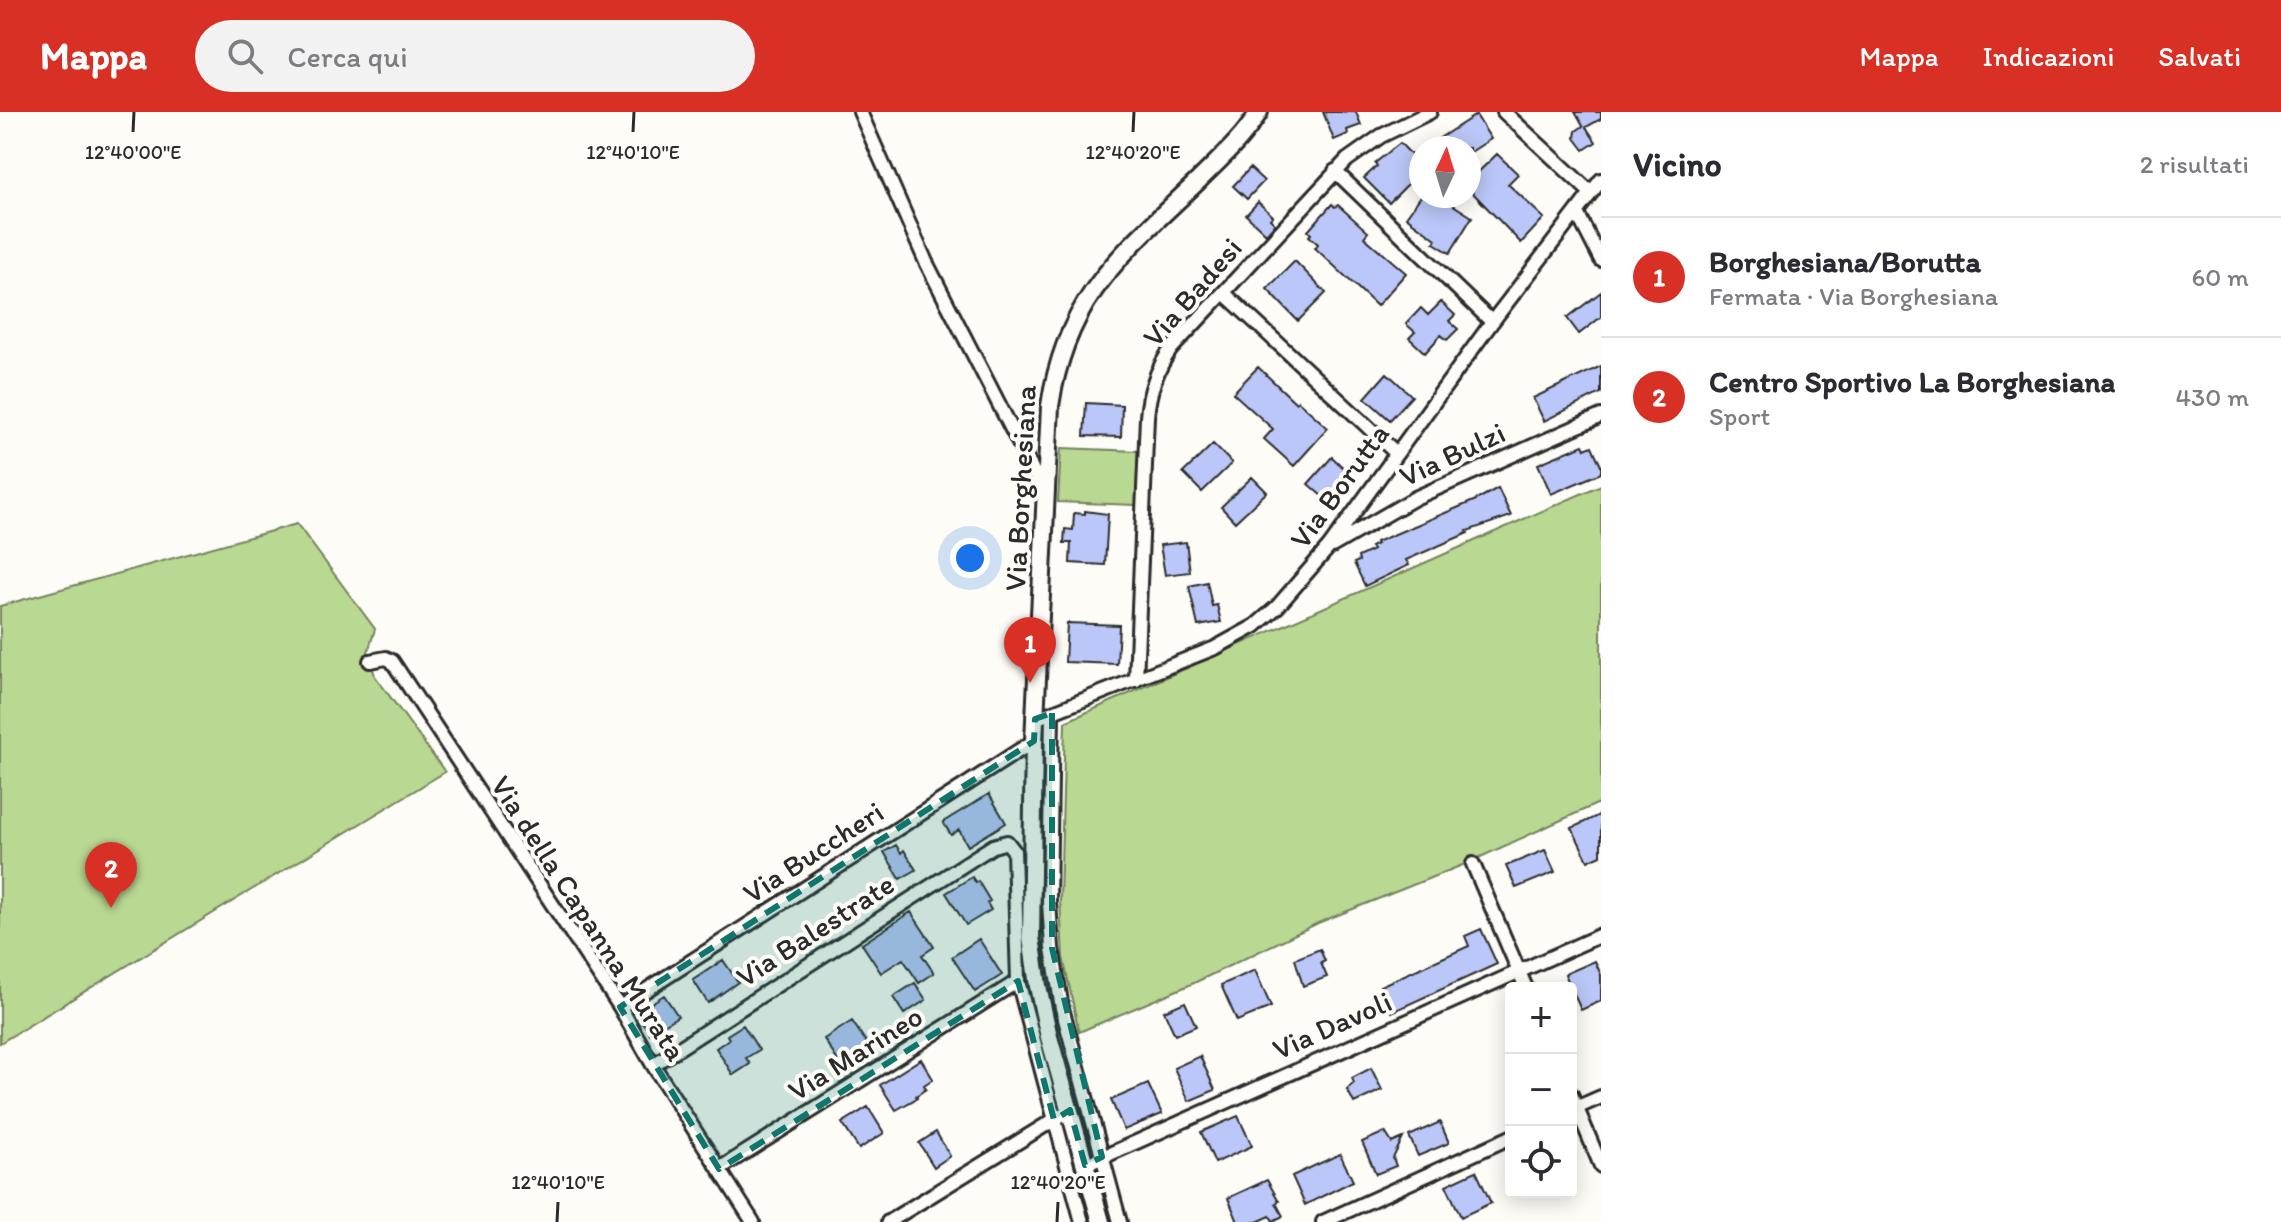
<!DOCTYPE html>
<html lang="it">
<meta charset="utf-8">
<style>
body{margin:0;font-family:Itim,sans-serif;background:#f2f2f3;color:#2b2b33}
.controls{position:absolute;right:24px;bottom:24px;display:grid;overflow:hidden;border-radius:8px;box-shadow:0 4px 20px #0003}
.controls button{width:72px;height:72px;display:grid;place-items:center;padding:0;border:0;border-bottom:2px solid #e1e1e2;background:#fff;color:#2b2b33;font:40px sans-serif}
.compass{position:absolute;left:1409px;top:24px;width:72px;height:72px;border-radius:50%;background:#fff;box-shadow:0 4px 20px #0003;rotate:4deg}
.you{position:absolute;left:970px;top:446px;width:28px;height:28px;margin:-20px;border:6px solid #fff;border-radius:50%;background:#1a73e8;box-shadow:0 0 0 12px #1a73e833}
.badge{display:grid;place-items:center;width:52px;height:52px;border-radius:50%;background:#d93025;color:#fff;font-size:26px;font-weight:700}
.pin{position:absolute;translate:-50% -66px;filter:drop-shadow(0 2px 4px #0008)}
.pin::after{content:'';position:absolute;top:42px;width:28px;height:24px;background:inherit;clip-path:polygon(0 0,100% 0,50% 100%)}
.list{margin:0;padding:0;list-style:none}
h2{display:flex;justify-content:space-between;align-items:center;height:104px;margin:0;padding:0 32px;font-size:34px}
h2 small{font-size:26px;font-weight:400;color:#7c7c81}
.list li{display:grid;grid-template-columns:52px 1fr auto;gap:24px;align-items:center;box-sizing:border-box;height:120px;padding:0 32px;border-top:2px solid #e1e1e2}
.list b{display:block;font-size:30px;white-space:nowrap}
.list p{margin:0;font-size:26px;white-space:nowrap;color:#7c7c81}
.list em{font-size:26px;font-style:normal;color:#7c7c81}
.icon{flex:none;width:44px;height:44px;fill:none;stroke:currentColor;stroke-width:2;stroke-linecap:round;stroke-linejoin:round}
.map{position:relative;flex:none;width:1601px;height:1110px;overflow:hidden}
header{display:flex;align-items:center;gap:48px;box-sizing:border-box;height:112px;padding:0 40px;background:#d93025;color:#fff}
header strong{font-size:38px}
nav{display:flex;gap:44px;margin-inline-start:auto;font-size:28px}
.search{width:560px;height:72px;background:#f2f2f3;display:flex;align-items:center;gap:20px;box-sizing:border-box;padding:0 28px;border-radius:44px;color:#7c7c81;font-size:30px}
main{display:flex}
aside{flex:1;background:#fff}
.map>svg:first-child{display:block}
.green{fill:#b9d891;stroke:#72825e;stroke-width:2}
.building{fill:#bac7f8;stroke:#2b2b2b;stroke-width:2}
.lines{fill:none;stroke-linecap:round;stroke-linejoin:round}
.minor-casing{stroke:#2b2b2b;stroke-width:18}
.tertiary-casing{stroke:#2b2b2b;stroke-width:22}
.minor{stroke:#fdfcf7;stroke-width:12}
.tertiary{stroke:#fdfcf7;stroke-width:16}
.marked{fill:#0f766e;fill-opacity:0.2;stroke:#0f766e;stroke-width:6;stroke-dasharray:16 10;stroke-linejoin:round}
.ticks{fill:none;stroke:#2b2b2b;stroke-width:3}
.labels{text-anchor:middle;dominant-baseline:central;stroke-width:8;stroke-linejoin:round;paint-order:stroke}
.street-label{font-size:30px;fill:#2b2b2b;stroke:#fdfcf7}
.ticks-label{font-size:20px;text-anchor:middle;fill:#2b2b2b;stroke:#fdfcf7;stroke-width:8;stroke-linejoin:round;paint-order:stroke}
</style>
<header>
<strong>Mappa</strong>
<div class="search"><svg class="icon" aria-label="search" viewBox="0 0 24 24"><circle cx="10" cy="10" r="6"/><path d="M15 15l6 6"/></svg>Cerca qui</div>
<nav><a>Mappa</a><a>Indicazioni</a><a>Salvati</a></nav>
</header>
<main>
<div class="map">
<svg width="1601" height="1110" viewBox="0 0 1601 1110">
<rect width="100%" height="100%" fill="#fdfcf7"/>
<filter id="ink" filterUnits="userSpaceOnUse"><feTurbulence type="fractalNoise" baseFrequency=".0125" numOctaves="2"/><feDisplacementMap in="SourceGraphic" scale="16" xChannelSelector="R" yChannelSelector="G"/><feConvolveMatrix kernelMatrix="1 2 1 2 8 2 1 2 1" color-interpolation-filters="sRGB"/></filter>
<g filter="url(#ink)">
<path class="green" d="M1061 336 1138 339 1136 393 1058 390Z
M1601 373V690L1465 752 1318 811 1194 871 1079 920 1063 845 1060 788 1065 610Z
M297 412 375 517 368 540 375 564 445 660 0 931V494Z"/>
<path class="building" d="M1323 0H1356L1361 13 1347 18 1348 22 1334 28Z
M1575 0H1601V7L1586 15 1596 30 1584 38 1575 26 1576 19 1583 14Z
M1476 3 1491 27 1469 41V36H1449L1438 27Z
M1400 31 1421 53V59L1389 91 1364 66 1377 54 1375 51Z
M1497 42 1518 62 1508 72 1544 106 1521 131 1469 77V69Z
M1250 56 1264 69 1247 87 1233 74Z
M1421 84H1439L1472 105 1450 141 1434 131 1436 127 1406 105Z
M1258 90 1273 104 1270 107 1275 112 1266 122 1246 103Z
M1332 92 1335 95 1338 93 1368 120 1364 125 1406 161 1377 194 1315 136 1318 132 1309 124 1311 122 1308 119Z
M1295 149 1326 181 1298 209 1267 177Z
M1601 180V205L1579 222 1567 206Z
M1441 190 1455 203 1449 209 1458 217 1447 228 1441 223 1425 241 1409 226 1415 220 1406 212 1421 196 1428 203Z
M1601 254V281L1544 309 1533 286Z
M1258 255 1296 291 1298 289 1328 316 1294 354 1264 327 1273 317 1233 281Z
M1387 261 1412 284 1390 308 1365 286Z
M1086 291 1122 293 1121 325 1084 324Z
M1213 332 1232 351 1202 380 1183 361Z
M1583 333 1585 337 1592 334 1601 354V361L1551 382 1538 352Z
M1332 345 1351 363 1346 368 1350 371 1331 392 1308 372Z
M1252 365 1267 380 1235 410 1221 395Z
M1498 376 1511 404 1467 419 1468 421 1406 448 1409 453 1365 474 1354 451 1359 449 1358 445 1373 438 1371 435 1377 432 1376 430 1476 388Z
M1085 399 1108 402 1105 453 1070 451 1071 431H1064L1065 417 1073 418 1074 401 1085 402Z
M1186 430 1190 460 1165 463 1160 433Z
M1207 470 1212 494 1217 493 1221 510 1198 514 1189 474Z
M1067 511 1119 513 1117 552 1065 550Z
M989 682 1006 711 968 734 959 718 951 723 943 710Z
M1601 702V743L1588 749 1572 716Z
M896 733 901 741 904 738 916 758 900 767 884 740Z
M1545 738 1555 760 1516 776 1506 754Z
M972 765 976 771 978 769 990 789 987 791 991 798 966 813 946 781Z
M911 800 934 835 922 843 934 861 919 871 903 847 881 861 862 832Z
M1481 817 1497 852 1392 900 1380 874 1469 834 1465 824Z
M979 827 1002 863 975 880 952 845Z
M1320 837 1325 849 1321 851 1327 865 1303 874 1295 847Z
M723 848 738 870 708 891 693 868Z
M1595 849 1601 863V889L1581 898 1565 862Z
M1255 858 1271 895 1237 909 1221 873Z
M915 871 926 888 904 902 893 885Z
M664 883 678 904 650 922 636 901Z
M1185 890 1196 914 1175 923 1164 899Z
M852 909 868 933 862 937 864 939 841 954 824 927Z
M743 913 759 938 746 946 750 952 733 963 716 936 729 927 727 923Z
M1200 944 1215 978 1189 989 1174 956Z
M921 947 933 967 924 973 926 977 916 984 917 986 896 998 880 973Z
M1371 956 1382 978 1354 991 1347 977 1354 971 1352 966Z
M1148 972 1162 1002 1124 1018 1111 988Z
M868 995 884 1021 859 1037 842 1011Z
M1238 1004 1252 1034 1215 1051 1201 1020Z
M1440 1010 1449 1031 1418 1044 1409 1024Z
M936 1020 950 1044 934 1055 919 1031Z
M1385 1020 1392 1031 1403 1026 1393 1046 1396 1054 1376 1062 1362 1030Z
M1340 1042 1353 1069 1305 1093 1292 1064Z
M1476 1059 1491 1091 1461 1105 1446 1073Z
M1267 1068 1279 1089 1276 1091 1283 1104 1273 1109 1270 1104 1257 1110H1238L1228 1086Z"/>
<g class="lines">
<g class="minor-casing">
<path id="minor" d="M860 0 926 150 1045 382
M1504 0 1591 81
M1335 59 1492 210
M1577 101 1601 148
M1224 181 1396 341
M1332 434 1415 386 1601 304
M370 549 386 546 392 549 620 895 653 953 753 1110
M1136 568 1147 305C1149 279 1156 258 1171 237L1347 48 1381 24 1430 0
M1052 601 1049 790 1052 836 1062 896 1120 1110
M1035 607 1215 536 1255 514 1277 495 1329 435 1492 210 1601 68
M1473 752 1526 876
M620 895 1034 629
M653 953 993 734 1007 730 1014 739 1018 869 1082 1110
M1571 982 1601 1054
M1571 998 1601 985
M1085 1053 1601 823
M719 1057 1018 869
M888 1110 1070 998
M1323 1110 1511 1025"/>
</g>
<g class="tertiary-casing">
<path id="tertiary" d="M1101 1110 1049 925 1038 874 1031 825 1034 629 1050 294C1066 184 1123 141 1198 69 1220 47 1243 27 1259 0"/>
</g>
<use href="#minor" class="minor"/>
<use href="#tertiary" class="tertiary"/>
</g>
</g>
<path class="marked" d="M1052 601V836L1102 1045 1085 1053 1070 998 1054 1008 1018 869 719 1057 620 895 1034 629 1035 607Z"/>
<path class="ticks" d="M133 20 134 0M633 20 634 0M1133 20 1134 0M557 1110 558 1090M1057 1110 1058 1090"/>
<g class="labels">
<g class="street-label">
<text transform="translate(1192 180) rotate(-49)">Via Badesi</text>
<text transform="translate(1452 342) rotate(-25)">Via Bulzi</text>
<text transform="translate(1339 374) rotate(-54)">Via Borutta</text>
<text transform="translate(1020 376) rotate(-87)">Via Borghesiana</text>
<text transform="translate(813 740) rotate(-33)">Via Buccheri</text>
<text transform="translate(589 806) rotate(57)">Via della Capanna Murata</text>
<text transform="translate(815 818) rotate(-33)">Via Balestrate</text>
<text transform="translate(1332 913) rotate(-24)">Via Davoli</text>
<text transform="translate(855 941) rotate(-32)">Via Marineo</text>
</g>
</g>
<g class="ticks-label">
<text x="133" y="47">12°40'00"E</text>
<text x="633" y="47">12°40'10"E</text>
<text x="1133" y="47">12°40'20"E</text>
<text x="558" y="1077">12°40'10"E</text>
<text x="1058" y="1077">12°40'20"E</text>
</g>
</svg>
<div class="controls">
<button>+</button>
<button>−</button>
<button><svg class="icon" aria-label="locate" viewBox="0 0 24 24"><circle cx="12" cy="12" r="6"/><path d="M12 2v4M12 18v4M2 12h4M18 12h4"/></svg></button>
</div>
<svg class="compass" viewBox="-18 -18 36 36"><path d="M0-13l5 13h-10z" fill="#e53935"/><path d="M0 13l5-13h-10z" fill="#7c7c81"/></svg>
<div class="you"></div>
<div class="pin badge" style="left:1030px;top:571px">1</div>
<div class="pin badge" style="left:111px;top:796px">2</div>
</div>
<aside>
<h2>Vicino<small>2 risultati</small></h2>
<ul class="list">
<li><span class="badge">1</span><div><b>Borghesiana/Borutta</b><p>Fermata · Via Borghesiana</p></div><em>60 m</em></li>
<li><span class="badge">2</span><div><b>Centro Sportivo La Borghesiana</b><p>Sport</p></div><em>430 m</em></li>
</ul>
</aside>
</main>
